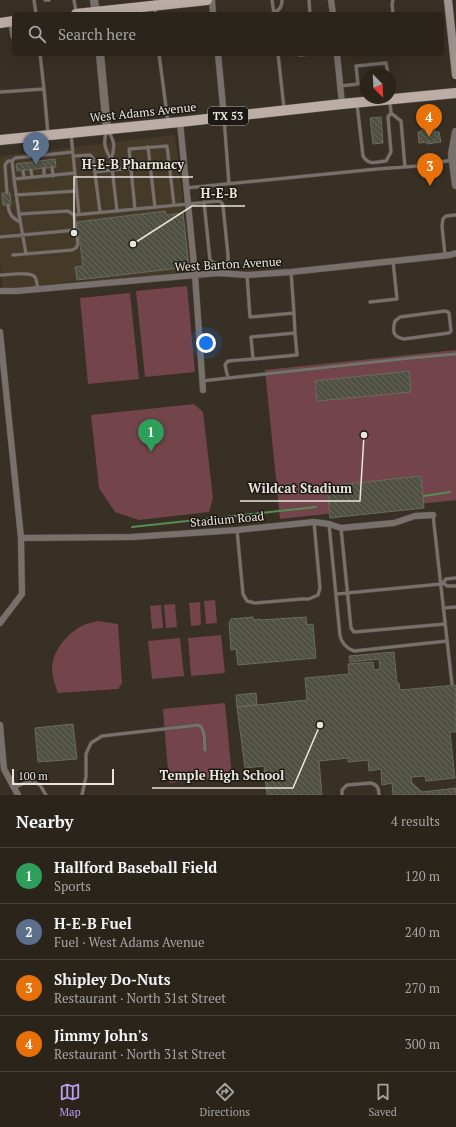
<!DOCTYPE html>
<meta charset="utf-8">
<style>
body{margin:0;font-family:"PT Serif",serif;background:#363028;color:#f1f3f6}
.compass{position:absolute;left:360px;top:68px;width:36px;height:36px;border-radius:50%;background:#2a241b;box-shadow:0 4px 16px #0002;rotate:156deg}
.scale{position:absolute;left:12px;bottom:10px;width:102px;box-sizing:border-box;padding-left:4px;border:2px solid #e9e4dc;border-top:0;font-size:11px;line-height:14px;white-space:nowrap;color:#e9e4dc;-webkit-text-stroke:3px #1c1813;paint-order:stroke}
.you{position:absolute;left:206px;top:343px;width:14px;height:14px;margin:-10px;border:3px solid #fff;border-radius:50%;background:#1a73e8;box-shadow:0 0 0 6px #1a73e833}
.badge{display:grid;place-items:center;width:26px;height:26px;border-radius:50%;background:#bca0f2;color:#fff;font-size:13px;font-weight:700}
.pin{position:absolute;translate:-50% -33px;filter:drop-shadow(0 1px 2px #0008)}
.pin::after{content:'';position:absolute;top:21px;width:14px;height:12px;background:inherit;clip-path:polygon(0 0,100% 0,50% 100%)}
.list{margin:0;padding:0;list-style:none}
h2{display:flex;justify-content:space-between;align-items:center;height:52px;margin:0;padding:0 16px;font-size:17px}
h2 small{font-size:13px;font-weight:400;color:#a5a4a3}
.list li{display:grid;grid-template-columns:26px 1fr auto;gap:12px;align-items:center;box-sizing:border-box;height:56px;padding:0 16px;border-top:1px solid #46413a}
.list b{display:block;font-size:15px;white-space:nowrap}
.list p{margin:0;font-size:13px;white-space:nowrap;color:#a5a4a3}
.list em{font-size:13px;font-style:normal;color:#a5a4a3}
.icon{flex:none;width:22px;height:22px;fill:none;stroke:currentColor;stroke-width:2;stroke-linecap:round;stroke-linejoin:round}
.map{position:relative;flex:none;width:456px;height:795px;overflow:hidden}
.search{position:absolute;background:#2a241b;box-shadow:0 4px 16px #0002;left:12px;right:12px;top:12px;height:44px;display:flex;align-items:center;gap:10px;box-sizing:border-box;padding:0 14px;border-radius:6px;color:#a5a4a3;font-size:15px}
.sheet{height:276px;background:#2a241b}
nav{display:flex;justify-content:space-around;align-items:center;box-sizing:border-box;height:56px;border-top:1px solid #46413a;background:#2a241b;font-size:11px;color:#a5a4a3}
nav a{display:grid;justify-items:center;gap:2px}
nav .on{color:#bca0f2}
.map>svg:first-child{display:block}
.built{fill:#453928}
.green{fill:#73444b}
.lines{fill:none;stroke-linecap:round;stroke-linejoin:round}
.stream{stroke:#568e52;stroke-width:2}
.building{fill:url(#building-back-hatch);stroke:#6a6b5c}
.service-casing{stroke:#544d41;stroke-width:4}
.minor-casing{stroke:#544d41;stroke-width:7}
.tertiary-casing{stroke:#544d41;stroke-width:9}
.secondary-casing{stroke:#544d41;stroke-width:9}
.primary-casing{stroke:#544d41;stroke-width:11}
.service{stroke:#77706d;stroke-width:3}
.minor{stroke:#77706d;stroke-width:6}
.tertiary{stroke:#77706d;stroke-width:8}
.secondary{stroke:#9e938e;stroke-width:8}
.primary{stroke:#bcada7;stroke-width:10}
.labels{text-anchor:middle;dominant-baseline:central;stroke-width:3;stroke-linejoin:round;paint-order:stroke}
.shield{fill:#1c1813;stroke:#aca7a0;stroke-width:1}
.shield-label{font-size:11px;font-weight:bold;fill:#e9e4dc}
.street-label{font-size:12px;fill:#e9e4dc;stroke:#1c1813}
.leader{fill:none;stroke:#e9e4dc;stroke-width:1.5}
.callout-dot{fill:#e9e4dc;stroke:#1c1813;stroke-width:1.5}
.callout-label{font-size:13px;text-anchor:middle;font-weight:bold;fill:#e9e4dc;stroke:#1c1813;stroke-width:3;stroke-linejoin:round;paint-order:stroke}
</style>
<div class="map">
<svg width="456" height="795" viewBox="0 0 456 795">
<defs>
<pattern id="building-back-hatch" width="6" height="6" patternUnits="userSpaceOnUse"><rect width="6" height="6" fill="#4f5042"/><path d="M-1 5l2 2M0 0l6 6M5-1l2 2" fill="none" stroke="#68695d"/></pattern>
</defs>
<rect width="100%" height="100%" fill="#383024"/>
<path class="built" d="M175 135 191 271 97 282 83 280 3 290 0 265V156Z"/>
<path class="green" d="M187 286 195 372 145 377 136 291Z
M130 293 139 379 88 384 80 298Z
M456 350V500L280 519 265 370Z
M194 404 203 412 213 498 209 512 139 520 115 512 99 488 91 415Z
M215 600 217 623 206 624 204 601Z
M200 602 201 625 191 626 189 603Z
M175 604 177 627 166 628 164 605Z
M161 605 163 628 152 629 150 606Z
M98 621 118 624 122 683 118 689 58 693C55 685 52 676 52 668 53 649 69 631 86 624 90 623 94 622 98 621Z
M221 635 225 673 191 676 188 638Z
M180 638 184 676 152 679 148 641Z
M225 703 232 777 169 783 163 709Z"/>
<g class="lines">
<path class="stream" d="M424 496 450 492
M132 527 316 507"/>
</g>
<path class="building" d="M381 117 383 143 373 144 370 118Z
M435 128V132H439L441 142 427 144 428 142 419 143 418 132H421V130Z
M55 159 56 167 17 171 16 164Z
M2 193H10L11 205H3Z
M165 211 166 215 183 213 189 267 77 280 75 267 83 266 77 222Z
M409 371 411 392 317 401 315 381Z
M421 476 424 508 330 518 327 486Z
M253 617V620L260 619V620L306 617 307 625 313 624 316 658 238 665 236 649 231 650 229 622 231 621V619Z
M394 652 397 683H399L400 690 456 685V732H450L455 778 426 781 425 776 411 777 412 783 422 792 456 788V795H393L392 783 382 785 381 769 369 771 368 760 348 762V758L319 761 322 795H267L264 766 245 768 237 707 307 700 305 678 349 674 348 664 373 662 374 670 380 669 379 659 350 662 349 656Z
M256 693 257 705 237 707 236 695Z
M73 724 77 759 38 762 35 728Z"/>
<g class="lines">
<g class="service-casing">
<path id="service" d="M34 0 36 14
M45 0H49
M74 0 76 12
M272 0 274 14
M309 0 310 14
M274 13C280 9 282 7 282 0
M155 14V0
M393 14 392 4 393 0
M10 23 12 37H14
M40 54 44 89
M159 54 168 122
M278 54 284 108
M299 54 300 55 310 54
M340 86 358 84 356 66 386 63 388 74
M0 92 44 89 48 134
M357 104 363 156C369 166 376 162 386 161L391 152 388 117 391 113 390 102
M391 113 401 121 405 167
M224 118 229 184
M107 129C114 140 116 146 111 159 104 148 103 142 107 129Z
M71 134 79 214
M148 147 155 207
M73 156 90 155 93 158 100 212
M111 159 117 211
M52 167 53 176
M44 168V176
M31 170 32 177
M23 171 24 178
M95 172 131 168
M14 179 12 161 15 158 73 152
M186 188 377 169 418 166 452 160
M7 193 5 165 8 161H12
M16 195 77 191
M8 205C9 214 12 218 20 222
M135 209 129 149 167 146 174 205
M19 214 14 179 75 173
M0 237 76 230
M26 254 19 214 68 211 74 215
M13 255 72 250 76 248 78 244 74 215 219 201 222 203 223 206 228 255V261L225 263C219 264 215 265 210 260L204 202
M445 255 442 226 443 219 446 216 456 215
M0 275C8 275 30 271 35 277 37 280 37 286 38 290
M247 275 250 317 294 313 291 272
M370 302 397 299 393 261
M445 311 448 312 449 313 451 331 449 333 404 339C393 337 392 331 395 321L400 317Z
M294 313 295 333 251 337 253 359 297 355 295 333
M228 378 411 358 456 354
M202 381 228 378 225 365 228 361 253 359
M433 515 438 560 452 684
M329 524 340 636C342 644 346 648 354 651L447 641
M341 528 351 628 354 632 445 624
M237 530 243 594 247 601 255 603 302 599H309L318 595 320 588 314 522
M443 583 447 586H456
M336 594 441 584 443 583 446 579 456 578
M443 608 456 607
M14 788 24 783 32 781 40 785 46 795
M82 795 86 777V754L91 743 102 736 199 725C206 730 204 742 205 750
M342 795V790L347 785 371 783C378 785 379 789 379 795"/>
</g>
<g class="minor-casing">
<path id="minor" d="M212 0 213 14
M331 0 333 14
M218 54 224 117
M337 54 342 104
M180 122 195 275 203 390
M0 291H17L218 273 247 275 291 272 450 255 456 253
M0 332 21 538 22 594 0 623
M21 538 132 537 237 530 314 522 329 524 341 528 394 523 415 516 433 515
M0 725 4 769 18 795"/>
</g>
<g class="tertiary-casing">
<path id="tertiary" d="M94 0 96 14
M100 54 107 129
M456 132 452 154 456 185"/>
</g>
<g class="secondary-casing">
<path id="secondary" d="M448 0 456 75"/>
</g>
<g class="primary-casing">
<path id="primary" d="M76 14 207 0
M0 23 14 21
M0 140 180 122 342 104 456 93"/>
</g>
<use href="#service" class="service"/>
<use href="#minor" class="minor"/>
<use href="#tertiary" class="tertiary"/>
<use href="#secondary" class="secondary"/>
<use href="#primary" class="primary"/>
</g>
<g class="labels">
<rect class="shield" x="208" y="107" width="40" height="18" rx="3"/>
<g class="shield-label">
<text x="228" y="116">TX 53</text>
</g>
<g class="street-label">
<text transform="translate(143 112) rotate(-6)">West Adams Avenue</text>
<text transform="translate(228 264) rotate(-3)">West Barton Avenue</text>
<text transform="translate(227 519) rotate(-5)">Stadium Road</text>
</g>
</g>
<path class="leader" d="M74 233L74 177H193M133 244L192 206H245M364 435L360 501H240M320 725L293 788H152"/>
<g class="callout-dot">
<circle cx="74" cy="233" r="4"/>
<circle cx="133" cy="244" r="4"/>
<circle cx="364" cy="435" r="4"/>
<circle cx="320" cy="725" r="4"/>
</g>
<g class="callout-label">
<text x="133" y="169">H-E-B Pharmacy</text>
<text x="219" y="198">H-E-B</text>
<text x="300" y="493">Wildcat Stadium</text>
<text x="222" y="780">Temple High School</text>
</g>
</svg>
<svg class="compass" viewBox="-18 -18 36 36"><path d="M0-13l5 13h-10z" fill="#e53935"/><path d="M0 13l5-13h-10z" fill="#a5a4a3"/></svg>
<div class="scale">100 m</div>
<div class="you"></div>
<div class="pin badge" style="left:151px;top:452px;background:#2e9e5b">1</div>
<div class="pin badge" style="left:36px;top:165px;background:#5c6f8a">2</div>
<div class="pin badge" style="left:430px;top:186px;background:#e8710a">3</div>
<div class="pin badge" style="left:429px;top:137px;background:#e8710a">4</div>
<div class="search"><svg class="icon" aria-label="search" viewBox="0 0 24 24"><circle cx="10" cy="10" r="6"/><path d="M15 15l6 6"/></svg>Search here</div>
</div>
<section class="sheet">
<h2>Nearby<small>4 results</small></h2>
<ul class="list">
<li><span class="badge" style="background:#2e9e5b">1</span><div><b>Hallford Baseball Field</b><p>Sports</p></div><em>120 m</em></li>
<li><span class="badge" style="background:#5c6f8a">2</span><div><b>H-E-B Fuel</b><p>Fuel · West Adams Avenue</p></div><em>240 m</em></li>
<li><span class="badge" style="background:#e8710a">3</span><div><b>Shipley Do-Nuts</b><p>Restaurant · North 31st Street</p></div><em>270 m</em></li>
<li><span class="badge" style="background:#e8710a">4</span><div><b>Jimmy John's</b><p>Restaurant · North 31st Street</p></div><em>300 m</em></li>
</ul>
</section>
<nav>
<a class="on"><svg class="icon" aria-label="map" viewBox="0 0 24 24"><path d="M3 6l6-2 6 2 6-2v14l-6 2-6-2-6 2zM9 4v14M15 6v14"/></svg>Map</a>
<a><svg class="icon" aria-label="directions" viewBox="0 0 24 24"><path d="M12 3l9 9-9 9-9-9zM9 14v-3h6M13 9l2 2-2 2"/></svg>Directions</a>
<a><svg class="icon" aria-label="saved" viewBox="0 0 24 24"><path d="M7 4h10v16l-5-4-5 4z"/></svg>Saved</a>
</nav>
